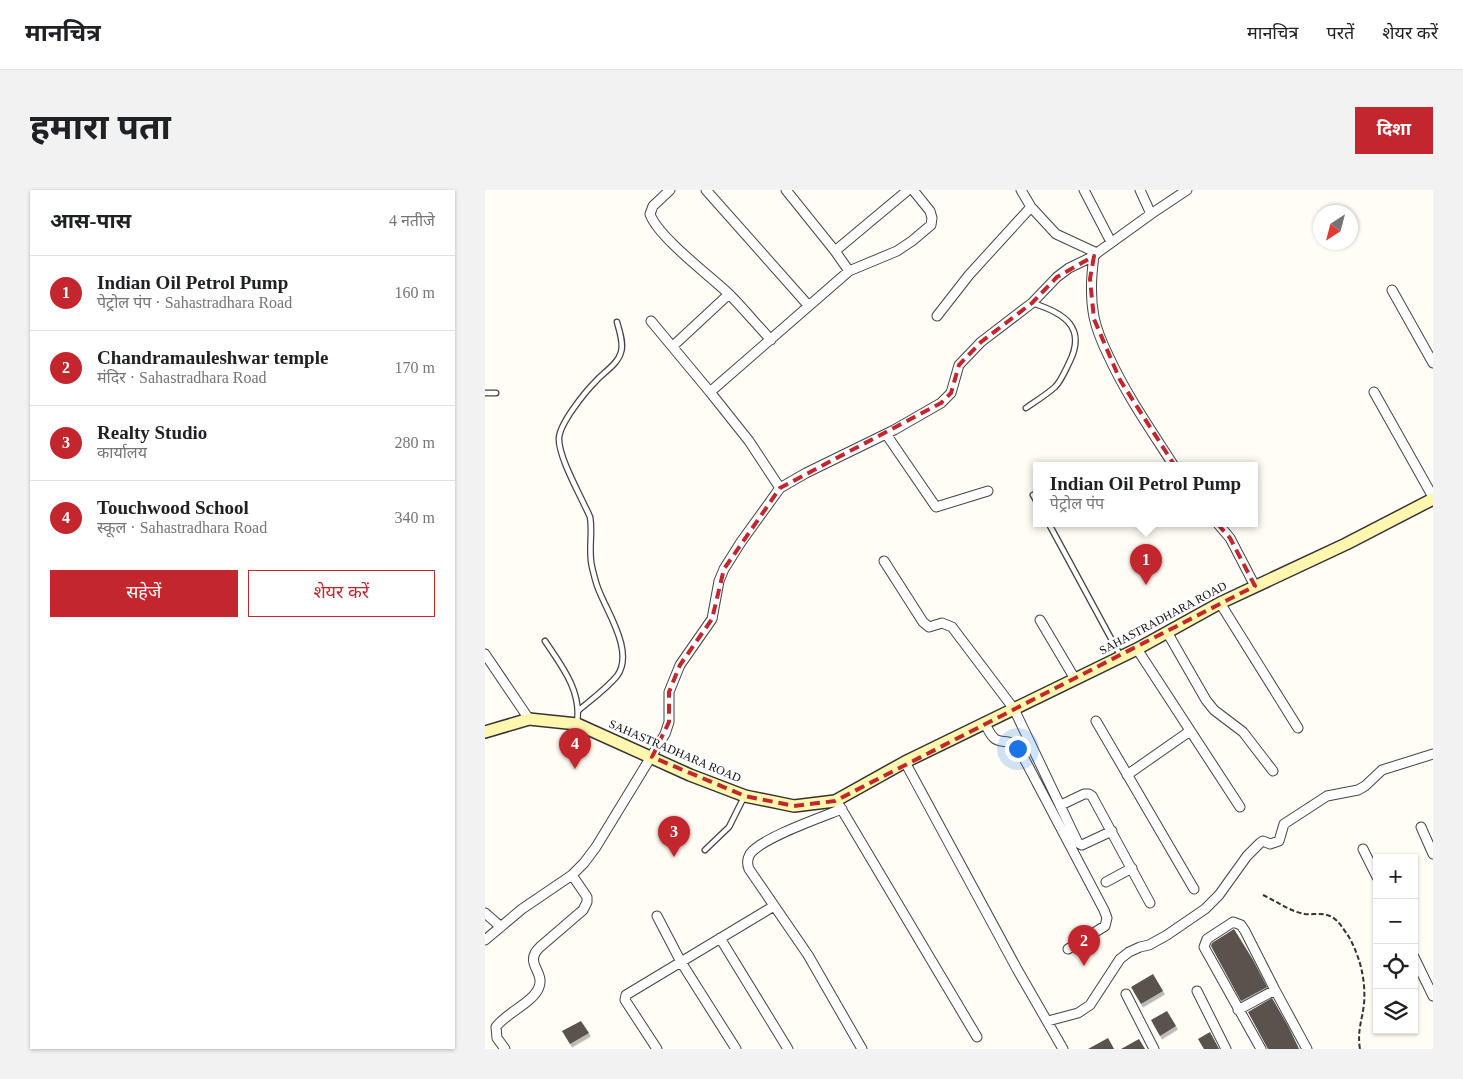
<!DOCTYPE html>
<html lang="hi">
<meta charset="utf-8">
<style>
body{margin:0;font-family:"Times New Roman","Noto Sans Devanagari",serif;background:#f2f2f2;color:#202124}
.controls{position:absolute;right:15px;bottom:15px;display:grid;overflow:hidden;border-radius:0px;box-shadow:0 1px 4px #0004}
.controls button{width:45px;height:45px;display:grid;place-items:center;padding:0;border:0;border-bottom:1px solid #e0e0e0;background:#fff;color:#202124;font:25px sans-serif}
.compass{position:absolute;left:828px;top:15px;width:45px;height:45px;border-radius:50%;background:#fff;box-shadow:0 1px 4px #0004;rotate:216deg}
.you{position:absolute;left:532px;top:558px;width:18px;height:18px;margin:-12px;border:4px solid #fff;border-radius:50%;background:#1a73e8;box-shadow:0 0 0 8px #1a73e833}
.badge{display:grid;place-items:center;width:32px;height:32px;border-radius:50%;background:#c4262e;color:#fff;font-size:16px;font-weight:700}
.pin{position:absolute;translate:-50% -41px;filter:drop-shadow(0 1px 2px #0008)}
.pin::after{content:'';position:absolute;top:26px;width:18px;height:15px;background:inherit;clip-path:polygon(0 0,100% 0,50% 100%)}
.popup{position:absolute;left:548px;top:272px;width:225px;height:65px;box-sizing:border-box;display:grid;place-content:center;border-radius:0px;background:#fff;filter:drop-shadow(0 1px 4px #0005);font-size:16px;white-space:nowrap;color:#757577}
.popup b{font-size:19px;color:#202124}
.popup::after{content:'';position:absolute;left:50%;top:100%;margin-left:-10px;border:10px solid transparent;border-top-color:#fff}
.list{margin:0;padding:0;list-style:none}
h2{display:flex;justify-content:space-between;align-items:center;height:65px;margin:0;padding:0 20px;font-size:21px}
h2 small{font-size:16px;font-weight:400;color:#757577}
.list li{display:grid;grid-template-columns:32px 1fr auto;gap:15px;align-items:center;box-sizing:border-box;height:75px;padding:0 20px;border-top:1px solid #e0e0e0}
.list b{display:block;font-size:19px;white-space:nowrap}
.list p{margin:0;font-size:16px;white-space:nowrap;color:#757577}
.list em{font-size:16px;font-style:normal;color:#757577}
.actions{display:flex;gap:10px;padding:15px 20px}
.actions a{flex:1;padding:11px 0;border:1px solid #c4262e;border-radius:0px;text-align:center;font-size:18px;color:#c4262e}
.actions .main{background:#c4262e;color:#fff}
.icon{flex:none;width:28px;height:28px;fill:none;stroke:currentColor;stroke-width:2;stroke-linecap:round;stroke-linejoin:round}
.map{position:relative;flex:none;width:948px;height:859px;overflow:hidden;border-radius:0px}
header{display:flex;align-items:center;gap:30px;box-sizing:border-box;height:70px;padding:0 25px;background:#fff;border-bottom:1px solid #e0e0e0}
header strong{font-size:24px}
nav{display:flex;gap:28px;margin-inline-start:auto;font-size:18px}
.intro{display:flex;align-items:center;justify-content:space-between;box-sizing:border-box;height:120px;padding:0 30px}
h1{margin:0;font-size:35px}
.button{padding:12px 22px;border-radius:0px;background:#c4262e;color:#fff;font-size:18px;font-weight:700}
main{display:flex;gap:30px;padding:0 30px}
aside{flex:1;background:#fff;border-radius:0px;box-shadow:0 1px 4px #0004}
.map>svg:first-child{display:block}
.building{fill:#5a524d;filter:url(#shadow)}
.lines{fill:none;stroke-linecap:round;stroke-linejoin:round}
.service-casing{stroke:#444;stroke-width:7}
.minor-casing{stroke:#444;stroke-width:11}
.secondary-casing{stroke:#333;stroke-width:14}
.path{stroke:#333;stroke-width:2;stroke-dasharray:5 2.5;stroke-linecap:butt}
.service{stroke:#fff;stroke-width:4.5}
.minor{stroke:#fff;stroke-width:9}
.secondary{stroke:#fff6b0;stroke-width:11}
.marked{fill:none;stroke:#c4262e;stroke-width:4;stroke-dasharray:10 6;stroke-linejoin:round}
.labels{text-anchor:middle;dominant-baseline:central;stroke-width:5;stroke-linejoin:round;paint-order:stroke}
.street-label{font-size:12px;fill:#111;stroke:#fff}
</style>
<header>
<strong>मानचित्र</strong>
<nav><a>मानचित्र</a><a>परतें</a><a>शेयर करें</a></nav>
</header>
<div class="intro"><h1>हमारा पता</h1><a class="button">दिशा</a></div>
<main>
<aside>
<h2>आस-पास<small>4 नतीजे</small></h2>
<ul class="list">
<li><span class="badge">1</span><div><b>Indian Oil Petrol Pump</b><p>पेट्रोल पंप · Sahastradhara Road</p></div><em>160 m</em></li>
<li><span class="badge">2</span><div><b>Chandramauleshwar temple</b><p>मंदिर · Sahastradhara Road</p></div><em>170 m</em></li>
<li><span class="badge">3</span><div><b>Realty Studio</b><p>कार्यालय</p></div><em>280 m</em></li>
<li><span class="badge">4</span><div><b>Touchwood School</b><p>स्कूल · Sahastradhara Road</p></div><em>340 m</em></li>
</ul>
<div class="actions"><a class="main">सहेजें</a><a>शेयर करें</a></div>
</aside>
<div class="map">
<svg width="948" height="859" viewBox="0 0 948 859">
<defs>
<filter id="shadow"><feDropShadow dx="2" dy="3.5" stdDeviation="0" flood-color="#0004"/></filter>
</defs>
<rect width="100%" height="100%" fill="#fffdf5"/>
<path class="building" d="M749 739 768 770 782 797 756 811 726 756 727 753Z
M668 784 678 801 656 814 646 797Z
M787 808 803 836 814 859H783L763 822Z
M682 821 691 836 675 846 666 830Z
M96 831 104 843 85 854 77 841Z
M725 842 734 859H719L713 849Z
M623 848 629 859H603Z
M654 849 660 859H636Z"/>
<g class="lines">
<g class="service-casing">
<path id="service" d="M0 203H11
M541 218C551 211 561 205 570 197 576 191 580 181 584 173 602 138 580 123 547 113
M548 305 552 312
M564 334 635 465
M60 451C76 475 97 501 92 532
M94 520C107 509 121 499 132 486 149 463 124 425 115 403 111 395 109 385 107 377 103 360 108 343 105 327 97 308 73 267 74 248 75 233 100 202 111 191 119 182 133 174 136 162 139 153 134 140 132 132
M220 660 244 637 259 607"/>
</g>
<g class="minor-casing">
<path id="minor" d="M185 0 168 16 165 24C173 47 224 85 244 104 258 118 272 135 286 150
M221 0 323 115
M301 0 350 61 364 81
M536 0 546 17 571 44 612 63 609 66C606 87 605 107 609 127 612 141 618 155 624 167 642 206 666 240 689 276
M599 0 626 52
M655 0 666 24
M350 61 423 0
M612 63 666 24 702 0
M907 100 948 173
M452 126 484 85 546 17
M166 131 225 202
M188 156 244 104
M889 202 948 307
M401 244 451 317 503 301
M295 298 264 251 225 202 364 81 412 61 427 51 446 35 447 28 445 21 428 0
M733 334 745 348 770 396
M399 371 438 432 444 437 457 433 467 437 529 519 593 653 597 655 627 641
M735 413 813 538
M555 430 590 489
M682 442 721 510 729 520 758 542 788 581
M652 459 755 617
M0 464 44 529
M611 531 709 699
M500 533C502 538 505 544 509 548 513 553 524 550 532 555L619 720 622 728 620 736 583 759
M420 572 532 779 578 859
M642 585 705 541
M354 615 492 847
M576 615 599 604H604L607 606 665 713
M357 619C337 627 276 648 265 664 262 669 262 674 264 679L323 765 377 859
M936 637 948 664
M878 659 892 687
M621 692 647 678
M0 723 16 737
M172 726 196 772 251 859
M235 748 303 859
M0 750 37 719 87 685 99 673 111 657 180 544 184 532V502L195 475 227 429 234 391 239 379 256 352 295 298 321 283 409 240 456 213 466 203 474 175 496 152 547 113 572 87 584 78 609 66
M929 767 948 806
M712 801 741 859
M641 804 669 859
M753 820 790 800
M563 831 593 823 605 815 635 769 644 762 655 757 664 755 682 745 720 719 734 705 762 666 775 653 778 651 785 654 794 651 799 634 842 606 873 600 880 596 897 580 948 564
M20 859 12 848 11 837C21 823 49 812 54 797 60 781 38 773 55 757L98 720 102 712V707L87 685
M172 859 140 810 141 805 289 716
M776 859 719 757 722 749 748 732 756 735 760 741 790 800 822 859"/>
</g>
<g class="secondary-casing">
<path id="secondary" d="M0 542 44 529 92 534 205 585 260 606 309 616 350 611 420 572 652 459 735 413 861 354 948 309"/>
</g>
<path class="path" d="M778 705C791 711 806 722 820 724 829 725 838 722 847 727 854 731 859 740 864 747 875 767 881 790 879 814 877 831 872 841 875 859"/>
<use href="#service" class="service"/>
<use href="#minor" class="minor"/>
<use href="#secondary" class="secondary"/>
</g>
<path class="marked" d="M609 66 605 89 609 129 635 190 713 312 745 348 770 396 350 611 309 616 260 606 167 567 184 532V502L195 475 227 429 239 379 295 298 456 213 466 203 474 175 496 152 547 113 572 87Z"/>
<g class="labels">
<g class="street-label">
<text transform="translate(678 428) rotate(-28)">SAHASTRADHARA ROAD</text>
<text transform="translate(190 561) rotate(23)">SAHASTRADHARA ROAD</text>
</g>
</g>
</svg>
<div class="controls">
<button>+</button>
<button>−</button>
<button><svg class="icon" aria-label="locate" viewBox="0 0 24 24"><circle cx="12" cy="12" r="6"/><path d="M12 2v4M12 18v4M2 12h4M18 12h4"/></svg></button>
<button><svg class="icon" aria-label="layers" viewBox="0 0 24 24"><path d="M12 4l9 5-9 5-9-5zM3 14l9 5 9-5"/></svg></button>
</div>
<svg class="compass" viewBox="-18 -18 36 36"><path d="M0-13l5 13h-10z" fill="#e53935"/><path d="M0 13l5-13h-10z" fill="#757577"/></svg>
<div class="you"></div>
<div class="pin badge" style="left:661px;top:395px">1</div>
<div class="popup"><b>Indian Oil Petrol Pump</b>पेट्रोल पंप</div>
<div class="pin badge" style="left:599px;top:776px">2</div>
<div class="pin badge" style="left:189px;top:667px">3</div>
<div class="pin badge" style="left:90px;top:579px">4</div>
</div>
</main>
